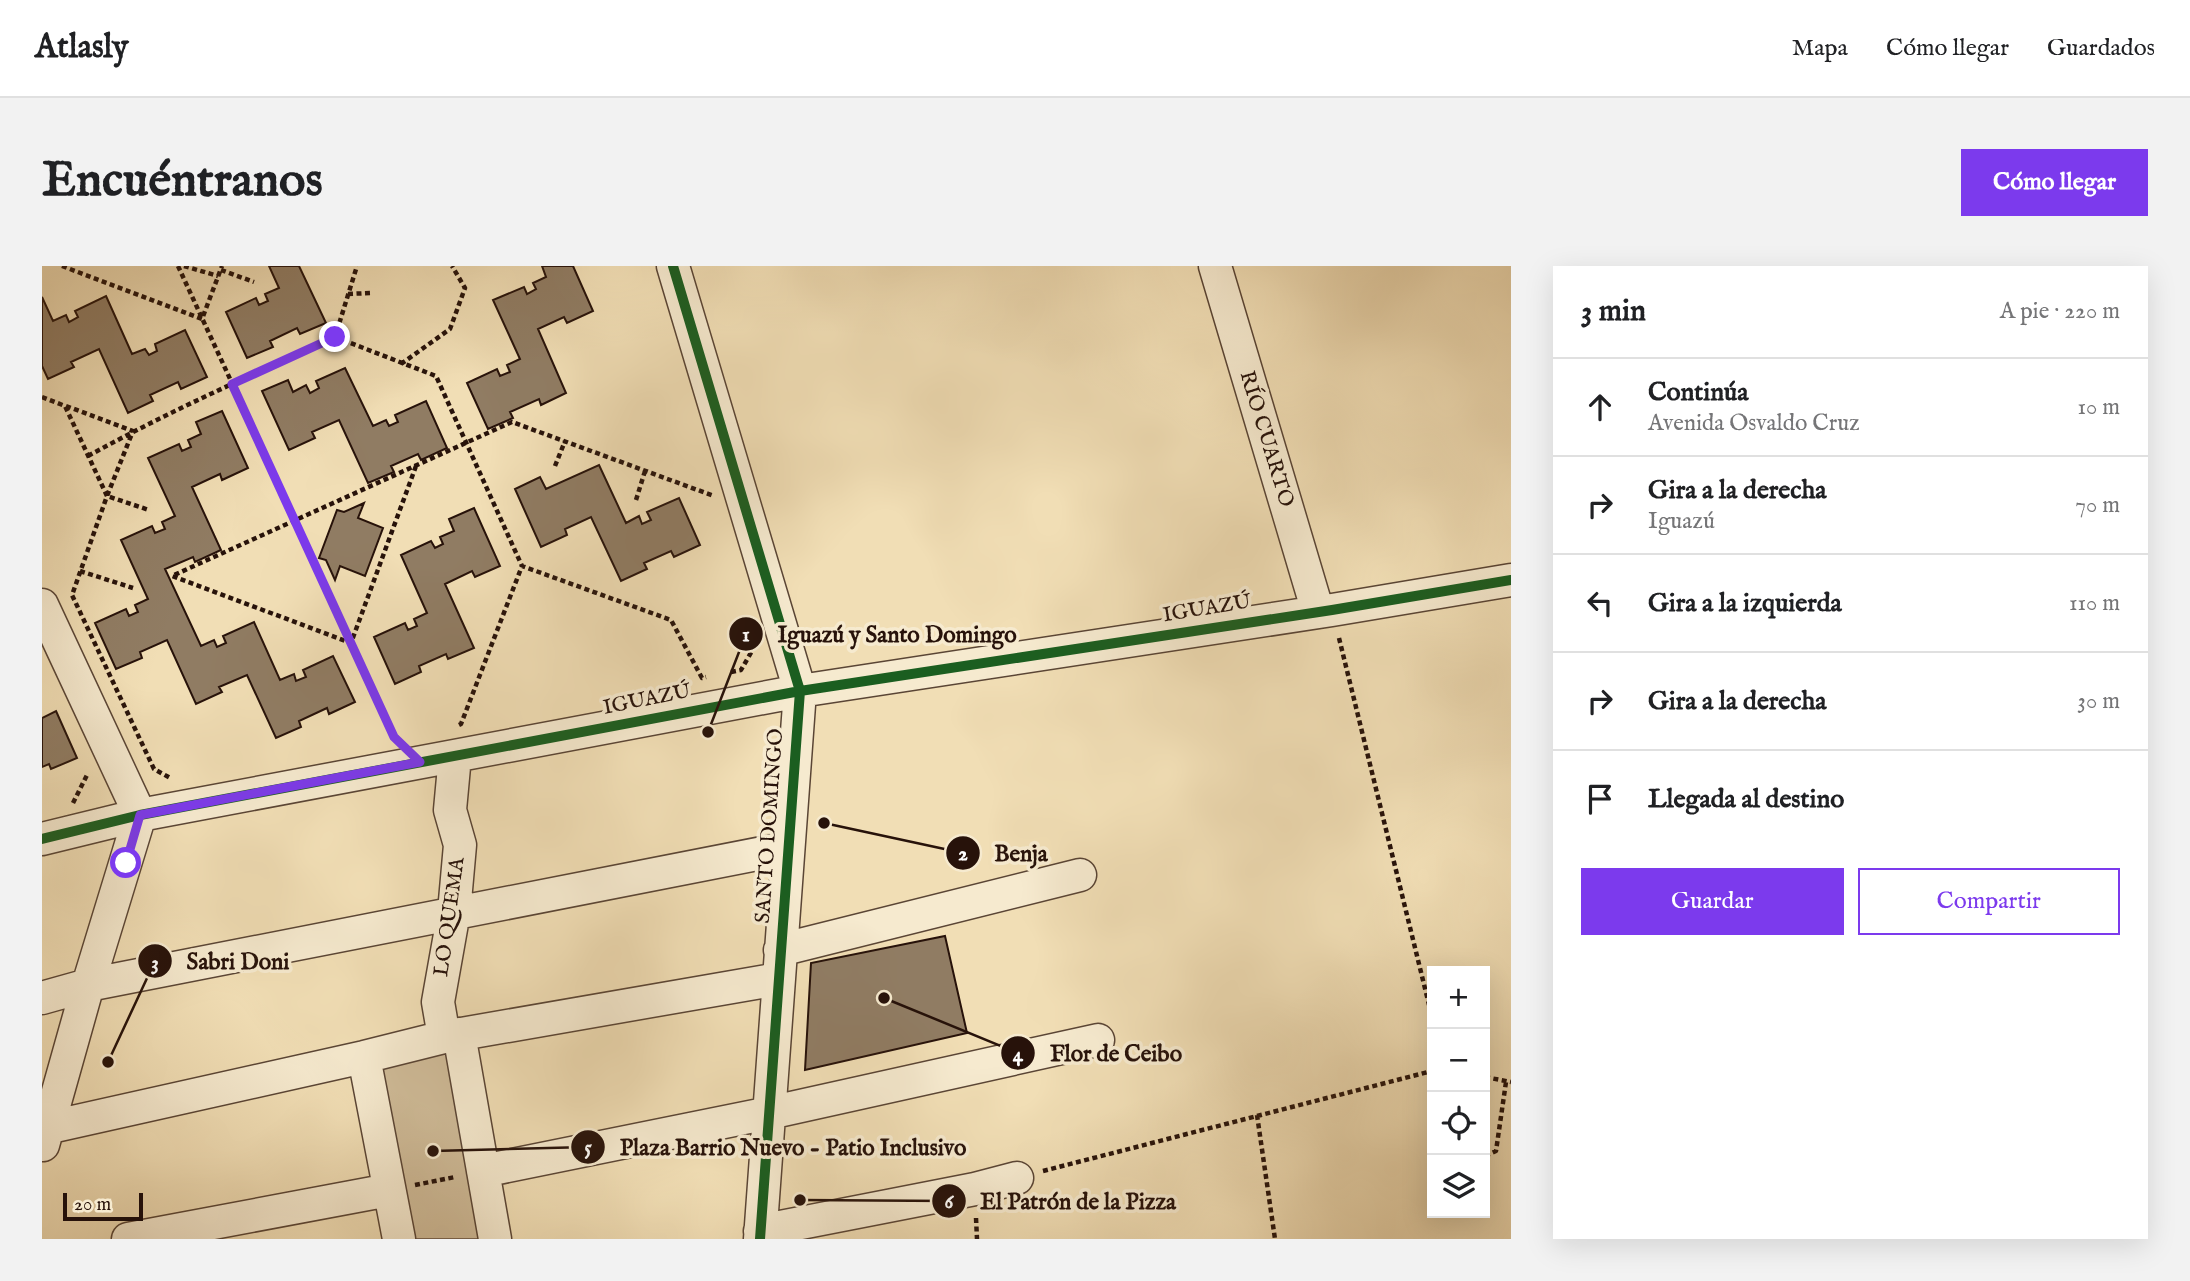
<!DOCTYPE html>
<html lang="es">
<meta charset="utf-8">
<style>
body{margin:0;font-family:"IM FELL English",serif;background:#f2f2f2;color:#202124}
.controls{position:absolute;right:21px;bottom:21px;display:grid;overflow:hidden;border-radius:0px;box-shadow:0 7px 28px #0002}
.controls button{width:63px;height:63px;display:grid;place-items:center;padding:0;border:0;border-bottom:2px solid #e0e0e0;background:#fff;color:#202124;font:35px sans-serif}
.scale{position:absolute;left:21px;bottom:18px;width:80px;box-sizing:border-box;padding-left:7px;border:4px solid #27120a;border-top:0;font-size:19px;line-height:24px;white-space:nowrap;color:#27120a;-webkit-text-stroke:5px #f6eacf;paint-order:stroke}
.stop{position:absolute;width:21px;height:21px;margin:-16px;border:5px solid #7c3aed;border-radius:50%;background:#fff}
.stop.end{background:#7c3aed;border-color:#fff;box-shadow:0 2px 7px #0008}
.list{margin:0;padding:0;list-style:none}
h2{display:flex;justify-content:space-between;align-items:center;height:91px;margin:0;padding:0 28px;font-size:30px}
h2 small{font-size:23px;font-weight:400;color:#757577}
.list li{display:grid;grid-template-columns:46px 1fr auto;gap:21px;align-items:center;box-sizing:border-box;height:98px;padding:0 28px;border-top:2px solid #e0e0e0}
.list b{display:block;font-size:26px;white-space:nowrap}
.list p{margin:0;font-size:23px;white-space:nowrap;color:#757577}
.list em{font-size:23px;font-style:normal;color:#757577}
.actions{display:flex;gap:14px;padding:21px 28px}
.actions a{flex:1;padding:16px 0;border:2px solid #7c3aed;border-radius:0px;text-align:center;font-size:24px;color:#7c3aed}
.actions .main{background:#7c3aed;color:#fff}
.icon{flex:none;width:38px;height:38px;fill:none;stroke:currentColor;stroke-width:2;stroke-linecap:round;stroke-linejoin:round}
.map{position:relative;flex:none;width:1469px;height:973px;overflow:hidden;border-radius:0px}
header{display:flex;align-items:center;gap:42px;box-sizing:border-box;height:98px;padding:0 35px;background:#fff;border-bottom:2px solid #e0e0e0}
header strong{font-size:33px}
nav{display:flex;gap:38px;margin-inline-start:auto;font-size:24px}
.intro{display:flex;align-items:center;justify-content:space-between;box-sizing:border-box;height:168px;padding:0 42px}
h1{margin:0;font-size:49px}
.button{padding:18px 32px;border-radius:0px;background:#7c3aed;color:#fff;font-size:24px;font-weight:700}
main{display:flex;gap:42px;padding:0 42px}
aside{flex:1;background:#fff;border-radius:0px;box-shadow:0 7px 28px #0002}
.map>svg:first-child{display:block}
.green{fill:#cfbb98;stroke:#7b6651;stroke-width:2}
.building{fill:#907c63;stroke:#27120a;stroke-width:2}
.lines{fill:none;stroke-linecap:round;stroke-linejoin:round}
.minor-casing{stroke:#5a4535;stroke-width:35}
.path{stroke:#27120a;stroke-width:4.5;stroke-dasharray:5 3.5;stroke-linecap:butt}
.minor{stroke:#f6eacf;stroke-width:32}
.cycleway-casing{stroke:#f6eacf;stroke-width:15}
.cycleway{stroke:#1b5e20;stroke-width:10}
.route{stroke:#7c3aed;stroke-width:9}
.labels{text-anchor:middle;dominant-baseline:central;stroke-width:7;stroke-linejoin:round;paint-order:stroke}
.street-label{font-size:21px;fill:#27120a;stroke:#f6eacf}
.leader{fill:none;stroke:#27120a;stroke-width:2.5}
.callout-dot{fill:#27120a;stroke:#f6eacf;stroke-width:2.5}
.mark-label{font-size:21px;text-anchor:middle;font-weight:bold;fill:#fff}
.callout-label{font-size:23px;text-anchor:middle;font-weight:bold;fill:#27120a;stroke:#f6eacf;stroke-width:7;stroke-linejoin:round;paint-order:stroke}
</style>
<header>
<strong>Atlasly</strong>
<nav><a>Mapa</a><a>Cómo llegar</a><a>Guardados</a></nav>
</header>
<div class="intro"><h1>Encuéntranos</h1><a class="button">Cómo llegar</a></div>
<main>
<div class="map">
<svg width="1469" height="973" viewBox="0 0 1469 973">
<rect width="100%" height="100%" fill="#f1deb5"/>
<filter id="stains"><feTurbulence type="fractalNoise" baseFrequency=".00286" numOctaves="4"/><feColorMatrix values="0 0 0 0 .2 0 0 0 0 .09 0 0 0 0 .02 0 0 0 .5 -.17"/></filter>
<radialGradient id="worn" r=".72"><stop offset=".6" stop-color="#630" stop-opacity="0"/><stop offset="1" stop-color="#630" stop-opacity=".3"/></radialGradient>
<path class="green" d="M411 780 445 973H369L335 796Z"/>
<path class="building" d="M227 0H257L284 57 258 68 255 62 228 75 231 81 205 92 184 46 214 32 217 39 226 35 223 28 237 22Z
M500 0H531L551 45 525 57 522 51 496 63 524 127 499 139 497 133 468 146 471 152 446 163 425 117 455 103 458 110 468 106 465 99 478 93 451 34 482 21 485 28 494 23 491 17 504 11Z
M64 30 90 88 103 83 107 89 115 85 113 78 143 64 165 111 139 123 136 116 108 129 111 135 86 147 57 83 29 96 32 101 6 113 0 100V31L11 55 24 49 27 56 36 51 33 45Z
M303 102 331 160 344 154 347 160 356 156 353 149 384 135 405 182 379 194 376 188 349 200 352 206 326 217 297 154 270 166 273 172 247 184 220 125 246 114 251 126 264 119 268 127 277 122 274 115Z
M180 145 206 202 180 214 178 208 150 221 179 284 153 296 151 291 123 303 159 380 172 374 175 381 184 377 181 370 212 356 238 414 252 408 254 415 264 411 261 404 291 390 313 436 287 448 285 442 257 455 259 461 234 472 205 409 177 421 180 426 154 438 125 374 98 386 100 392 74 403 53 357 84 343 87 350 96 346 93 339 106 333 79 274 110 260 113 267 123 263 120 256 133 250 106 192 137 178 140 185 149 181 146 174 159 168 154 156Z
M557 199 584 257 597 250 600 258 609 254 605 246 637 232 658 279 632 291 629 285 602 297 605 303 579 315 549 251 523 263 525 269 499 281 473 223 498 211 504 223Z
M322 237 316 252 341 262 323 310 298 300 293 314 284 294 277 292 295 244 302 246Z
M432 242 458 300 433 311 430 305 403 318 432 382 406 393 404 388 377 400 379 406 353 418 332 371 363 357 366 364 375 360 372 353 385 347 359 289 389 275 393 282 401 278 398 271 412 265 407 253Z
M14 445 35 492 9 503 7 498 0 501V452Z
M903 670 925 767 763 804 769 697Z"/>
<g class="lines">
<g class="minor-casing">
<path id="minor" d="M631 0 758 425 718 973
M1173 0 1276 346
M0 339 98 549
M0 573 98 549 758 425 1290 344 1469 314
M738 684 1038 609
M0 732 46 719 746 582
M417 768 453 973
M402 771 396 736 412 646 418 579 408 544 413 490
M322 791 357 973
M0 863 322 791 402 771 736 713
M1 879 46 719 98 549
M441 905 727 847 1056 774
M718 965 933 923 975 912
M86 973 347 924"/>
</g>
<path class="path" d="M20 0 160 53 180 0
M136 0 354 473
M142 0 176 10
M179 4 212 16
M306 28 328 27
M293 71 394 110 480 300
M359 98 408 63 423 22 410 0
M0 131 23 140 65 230 30 329 112 503 130 513
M24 140 91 165 65 230 107 244
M46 190C126 146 209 109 293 71L315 0
M374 200 309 377 130 310 470 156 672 230
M513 200 523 175
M594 234 603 205
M38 305 91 322
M1297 372 1390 751
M689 406 699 404 714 378
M417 459 419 458 480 300 629 354 660 412 664 411
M31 537 46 507
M1443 811 1469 816
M1215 849 1233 973
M1443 890 1454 885 1464 816
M1001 905 1390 805
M373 919 413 911
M934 952 935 973"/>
<use href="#minor" class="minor"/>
<g class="cycleway-casing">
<path id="cycleway" d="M631 0 758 425 718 973
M0 573 98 549 758 425 1290 344 1469 314"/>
</g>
<use href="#cycleway" class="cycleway"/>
</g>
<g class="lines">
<path class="route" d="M84 597 98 549 378 496 352 471 190 118 293 71"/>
</g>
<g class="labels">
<g class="street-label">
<text transform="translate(1224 173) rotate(73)">RÍO CUARTO</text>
<text transform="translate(1165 343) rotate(-9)">IGUAZÚ</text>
<text transform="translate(605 434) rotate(-11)">IGUAZÚ</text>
<text transform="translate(728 560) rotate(-86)">SANTO DOMINGO</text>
<text transform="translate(408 651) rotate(-82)">LO QUEMA</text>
</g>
</g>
<path class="leader" d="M666 466L704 368M782 557L921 587M66 796L113 695M842 732L976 787M391 885L546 881M758 934L907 935"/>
<g class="callout-dot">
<circle cx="666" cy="466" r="7"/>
<circle cx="782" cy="557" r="7"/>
<circle cx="66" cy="796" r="7"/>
<circle cx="842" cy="732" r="7"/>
<circle cx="391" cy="885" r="7"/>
<circle cx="758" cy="934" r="7"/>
<circle cx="704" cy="368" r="18"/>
<circle cx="921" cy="587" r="18"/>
<circle cx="113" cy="695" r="18"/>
<circle cx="976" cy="787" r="18"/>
<circle cx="546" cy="881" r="18"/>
<circle cx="907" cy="935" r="18"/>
</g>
<g class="mark-label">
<text x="704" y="375">1</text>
<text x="921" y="594">2</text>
<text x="113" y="703">3</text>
<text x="976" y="795">4</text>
<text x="546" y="888">5</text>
<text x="907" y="942">6</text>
</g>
<g class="callout-label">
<text x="855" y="376">Iguazú y Santo Domingo</text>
<text x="979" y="595">Benja</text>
<text x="196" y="703">Sabri Doni</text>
<text x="1074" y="795">Flor de Ceibo</text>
<text x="751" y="889">Plaza Barrio Nuevo - Patio Inclusivo</text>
<text x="1036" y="943">El Patrón de la Pizza</text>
</g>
<rect width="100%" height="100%" filter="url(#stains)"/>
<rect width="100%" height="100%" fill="url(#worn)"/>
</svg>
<div class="controls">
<button>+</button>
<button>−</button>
<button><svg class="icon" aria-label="locate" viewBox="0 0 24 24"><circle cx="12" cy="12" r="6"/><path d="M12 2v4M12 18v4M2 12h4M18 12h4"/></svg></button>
<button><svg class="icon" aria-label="layers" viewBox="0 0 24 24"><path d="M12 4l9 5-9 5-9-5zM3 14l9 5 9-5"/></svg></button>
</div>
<div class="scale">20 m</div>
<div class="stop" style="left:84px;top:597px"></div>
<div class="stop end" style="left:293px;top:71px"></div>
</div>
<aside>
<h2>3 min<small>A pie · 220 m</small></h2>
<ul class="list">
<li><svg class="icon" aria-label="ahead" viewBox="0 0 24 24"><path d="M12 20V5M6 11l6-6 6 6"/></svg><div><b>Continúa</b><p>Avenida Osvaldo Cruz</p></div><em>10 m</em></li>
<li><svg class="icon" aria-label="right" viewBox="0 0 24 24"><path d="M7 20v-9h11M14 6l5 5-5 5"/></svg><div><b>Gira a la derecha</b><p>Iguazú</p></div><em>70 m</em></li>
<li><svg class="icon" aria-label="left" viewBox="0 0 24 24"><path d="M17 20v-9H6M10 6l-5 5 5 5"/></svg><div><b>Gira a la izquierda</b></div><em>110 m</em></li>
<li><svg class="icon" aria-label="right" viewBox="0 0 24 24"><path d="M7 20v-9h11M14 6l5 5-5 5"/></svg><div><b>Gira a la derecha</b></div><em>30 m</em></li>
<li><svg class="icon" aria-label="arrive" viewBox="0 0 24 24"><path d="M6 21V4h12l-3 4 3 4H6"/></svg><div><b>Llegada al destino</b></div></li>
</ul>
<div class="actions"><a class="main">Guardar</a><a>Compartir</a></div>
</aside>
</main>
